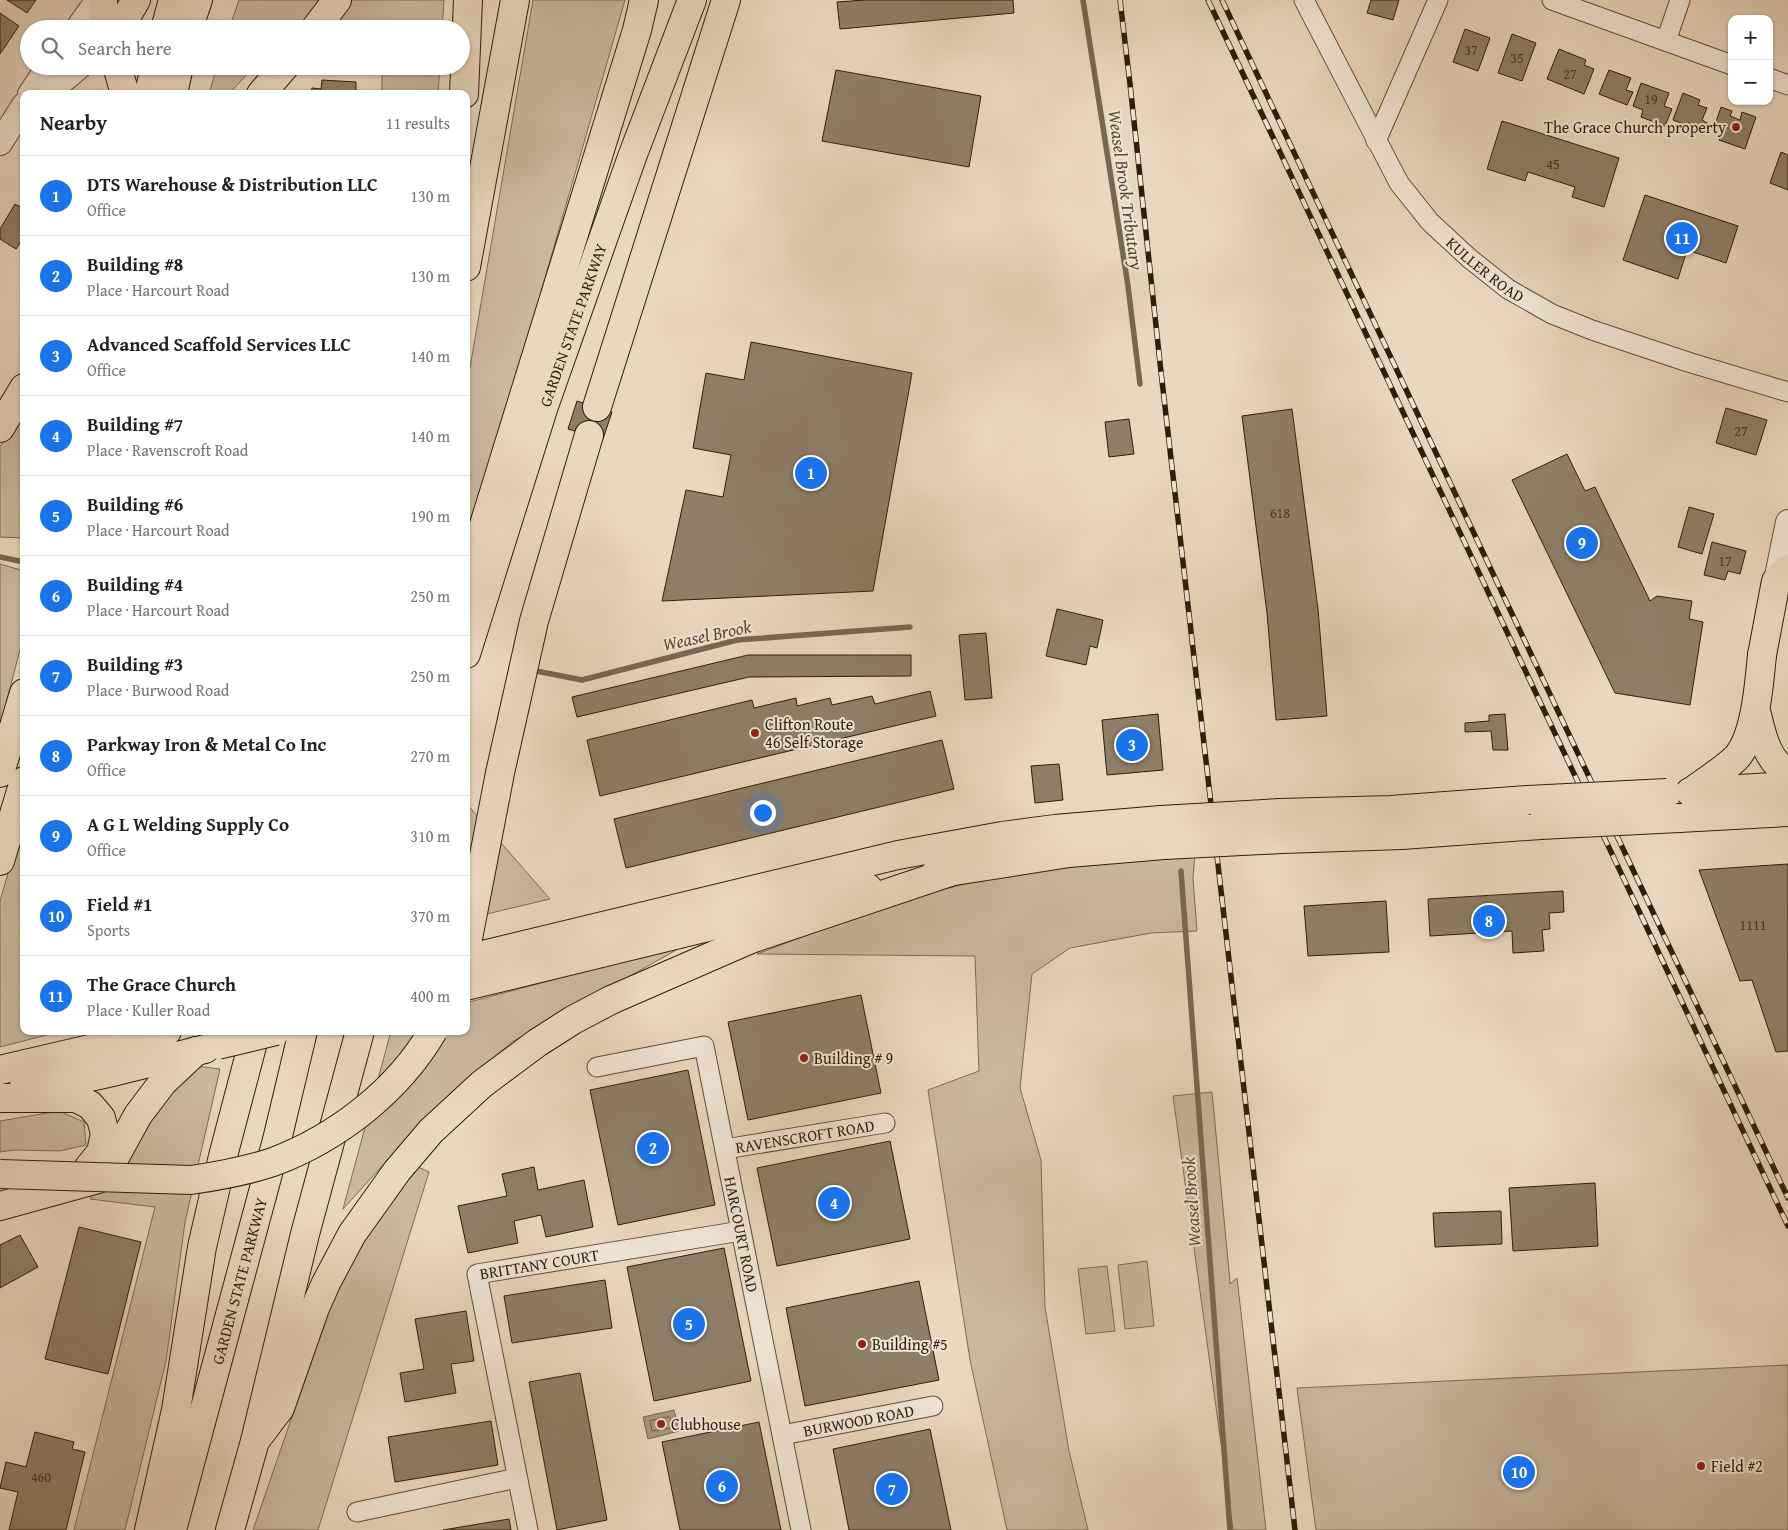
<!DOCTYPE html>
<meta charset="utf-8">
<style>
body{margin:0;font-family:"Gentium Book Plus",serif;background:#f6f6f6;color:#202124}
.controls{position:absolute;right:15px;top:15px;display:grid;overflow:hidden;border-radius:10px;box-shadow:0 1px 4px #0004}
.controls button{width:45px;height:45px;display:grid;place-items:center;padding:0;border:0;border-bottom:1px solid #e0e0e0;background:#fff;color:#202124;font:25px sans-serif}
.you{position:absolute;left:762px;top:812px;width:18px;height:18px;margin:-12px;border:4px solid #fff;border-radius:50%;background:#1a73e8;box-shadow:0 0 0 8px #1a73e833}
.badge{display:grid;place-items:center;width:32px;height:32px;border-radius:50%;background:#1a73e8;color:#fff;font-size:16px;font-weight:700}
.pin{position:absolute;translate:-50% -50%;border:2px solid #fff;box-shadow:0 1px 5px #0006}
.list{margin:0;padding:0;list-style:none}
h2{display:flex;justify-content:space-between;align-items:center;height:65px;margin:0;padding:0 20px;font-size:21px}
h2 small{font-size:16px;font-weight:400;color:#757577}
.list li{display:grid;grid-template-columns:32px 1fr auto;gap:15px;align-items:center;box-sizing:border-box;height:80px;padding:0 20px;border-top:1px solid #e0e0e0}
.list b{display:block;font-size:19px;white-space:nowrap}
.list p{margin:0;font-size:16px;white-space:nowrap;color:#757577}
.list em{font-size:16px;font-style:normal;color:#757577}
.icon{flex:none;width:28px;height:28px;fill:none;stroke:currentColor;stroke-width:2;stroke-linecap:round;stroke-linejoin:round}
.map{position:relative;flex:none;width:1788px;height:1530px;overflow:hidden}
.search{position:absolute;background:#fff;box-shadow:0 1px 4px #0004;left:20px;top:20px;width:450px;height:55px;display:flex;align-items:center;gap:12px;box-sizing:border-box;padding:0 18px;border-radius:28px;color:#757577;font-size:19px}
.panel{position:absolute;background:#fff;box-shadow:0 1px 4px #0004;left:20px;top:90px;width:450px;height:945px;border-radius:10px}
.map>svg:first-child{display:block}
.green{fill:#cab8a0;stroke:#7b6b55}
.water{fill:#a99881;stroke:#776751}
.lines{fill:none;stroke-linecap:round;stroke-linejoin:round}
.shore{stroke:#6a5b46;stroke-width:1}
.stream{stroke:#776751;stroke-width:5.5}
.building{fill:#8f7e68;stroke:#2c1e0a}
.minor-casing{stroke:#5c4c37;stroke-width:21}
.tertiary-casing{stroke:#5c4c37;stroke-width:26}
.primary-casing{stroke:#2c1e0a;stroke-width:30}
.trunk-casing{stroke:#2c1e0a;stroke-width:30}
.motorway-casing{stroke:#2c1e0a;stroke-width:30}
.minor{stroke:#f1e5d5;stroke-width:19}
.tertiary{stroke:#f1e5d5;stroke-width:24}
.primary{stroke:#ead7bf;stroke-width:28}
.trunk{stroke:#ead7bf;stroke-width:28}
.motorway{stroke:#ead7bf;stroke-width:28}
.rail-casing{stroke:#2c1e0a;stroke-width:5.5}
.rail{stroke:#f1e5d5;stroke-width:4;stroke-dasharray:11;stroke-linecap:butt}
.trunk-bridge-casing{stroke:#2c1e0a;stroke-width:30;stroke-linecap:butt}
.motorway-bridge-casing{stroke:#2c1e0a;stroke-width:30;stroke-linecap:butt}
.trunk-bridge{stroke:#ead7bf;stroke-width:28}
.motorway-bridge{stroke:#ead7bf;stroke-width:28}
.poi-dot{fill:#8f2418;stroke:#f1e5d5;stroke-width:2}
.labels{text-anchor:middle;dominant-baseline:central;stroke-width:4;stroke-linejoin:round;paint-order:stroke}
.number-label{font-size:14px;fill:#453622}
.poi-label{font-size:16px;fill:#2c1e0a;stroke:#f1e5d5;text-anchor:start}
.street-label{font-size:16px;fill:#2c1e0a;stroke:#f1e5d5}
.water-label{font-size:18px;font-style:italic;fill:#584934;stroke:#f1e5d5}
</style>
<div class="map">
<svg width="1788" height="1530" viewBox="0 0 1788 1530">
<rect width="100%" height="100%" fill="#ead7bf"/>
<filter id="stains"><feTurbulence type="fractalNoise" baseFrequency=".004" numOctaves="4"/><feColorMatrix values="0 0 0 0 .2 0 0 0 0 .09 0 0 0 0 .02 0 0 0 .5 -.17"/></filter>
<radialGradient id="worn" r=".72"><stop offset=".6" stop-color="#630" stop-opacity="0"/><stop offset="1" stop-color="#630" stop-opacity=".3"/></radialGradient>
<path class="green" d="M239 0H444L442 29H229Z
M533 0H625L503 424 466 544V391Z
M217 66H267L249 72 229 94H209Z
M382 66H440L438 94H382Z
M24 406V538L0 537V447Z
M0 564 24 571V634L0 727Z
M466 803 550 899 466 919Z
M24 818V1031H62L0 1047V901Z
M1195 853 1193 879 1197 931 1151 933 1070 948 1032 974 1020 1088 1041 1160 1045 1307 1069 1451 1088 1530H1007L970 1360 928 1090 979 1071 975 956 757 954 896 901 1022 870Z
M687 944 512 1042 432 1111 343 1209 391 1031H466V1003Z
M188 1065 220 1069 185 1222 166 1361 125 1530H74L155 1207 90 1199 135 1141Z
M1212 1092 1230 1282V1284L1237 1278 1266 1530H1233L1173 1096Z
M59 1111 84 1122 86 1145 60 1151 14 1150 0 1152V1121Z
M414 1165 429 1172 318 1530H253L348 1254Z
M1147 1261 1154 1326 1125 1329 1118 1265Z
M1107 1266 1115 1331 1086 1334 1078 1269Z
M1788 1365V1530H1316L1297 1388Z"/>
<path class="water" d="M674 1410 679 1431 648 1439 643 1417Z"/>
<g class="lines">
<path class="shore" d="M669 1417 671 1419V1428L652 1431 650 1421Z"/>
<path class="stream" d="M1083 0 1128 286 1140 384
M0 557 24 562
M531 670 582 680 737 640 910 627
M1181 871 1230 1530"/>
</g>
<path class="building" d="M7 0H36L27 13Z
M865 0H1013L1014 13 840 29 837 2Z
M1371 0H1399L1393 20 1367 13Z
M0 13 19 26 0 54Z
M1465 29 1490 38 1478 71 1453 62Z
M1512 34 1536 43 1522 81 1498 73Z
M1559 49 1586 60 1584 65 1594 69 1584 94 1547 79Z
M836 70 981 96 969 167 822 141Z
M1609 70 1631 78 1626 90 1633 92 1627 105 1599 94Z
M322 80 356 82V94H311L312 88 321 89Z
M1641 83 1669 93 1664 106 1672 109 1665 126 1641 117 1643 110 1633 106Z
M1683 93 1700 100 1698 105 1707 108 1702 120 1709 124 1706 133 1692 127 1690 133 1679 129 1681 123 1673 120Z
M1721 107 1732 111 1730 116 1740 120 1742 112 1756 117 1745 149 1719 140 1723 128 1715 125Z
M1502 121 1619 158 1604 207 1572 197 1575 187 1528 172 1525 181 1487 169Z
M1781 152 1788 155V190L1770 183Z
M1645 195 1738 226 1726 263 1687 250 1678 279 1623 260Z
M15 204 24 209V237L16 249 0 239V229Z
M751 342 912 373 873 591 662 601 686 490 723 497 731 455 693 448 706 373 744 380Z
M577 401 612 412 603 439 568 429Z
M1726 408 1767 420 1756 455 1716 443Z
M1292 409 1318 609 1327 716 1276 720 1267 613 1242 416Z
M1129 419 1134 454 1109 457 1105 422Z
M1567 454 1585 491 1595 487 1650 601 1657 596 1692 601 1689 619 1703 622 1690 705 1615 693 1512 480Z
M1689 507 1714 514 1702 554 1678 547Z
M1712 542 1746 551 1740 574 1728 571 1725 580 1704 575Z
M1057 609 1103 620 1097 648 1090 646 1086 665 1046 656Z
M986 633 992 698 965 700 959 635Z
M748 655H911V676L749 677 577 717 572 697Z
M930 691 936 716 600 796 587 740 752 700 754 708 796 698 797 706 830 698 832 705 872 696 875 704Z
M1158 714 1163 770 1107 775 1102 720Z
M1505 714 1508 750H1493L1491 731 1465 732V723L1489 721V715Z
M942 740 954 789 626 868 614 819Z
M1059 764 1063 800 1035 803 1031 766Z
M1788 864V1051L1776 1052 1752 980 1740 981 1699 870Z
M1563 891 1564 912 1549 913 1550 929 1542 930 1544 951 1513 953 1512 931 1430 936 1428 899Z
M1386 901 1389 952 1308 956 1304 906Z
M861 995 881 1093 748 1120 728 1022Z
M688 1070 715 1205 618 1225 590 1090Z
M890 1141 910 1239 777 1266 757 1168Z
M534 1167 538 1190 584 1180 593 1227 546 1237 541 1215 514 1221 518 1243 468 1253 458 1206 507 1196 502 1174Z
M1595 1183 1598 1246 1513 1251 1509 1188Z
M1501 1211 1502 1244 1435 1247 1433 1213Z
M79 1227 141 1242 108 1374 45 1359Z
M20 1235 38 1267 0 1288V1245Z
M724 1248 751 1381 654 1401 627 1267Z
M605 1280 612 1328 512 1343 504 1296Z
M919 1281 939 1380 805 1406 786 1308Z
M466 1311 474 1361 451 1364 456 1393 405 1402 400 1373 424 1369 415 1319Z
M580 1373 607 1520 557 1530 529 1382Z
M491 1421 498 1465 395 1482 388 1437Z
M759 1422 781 1530H680L662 1442Z
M930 1429 951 1530H849L833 1449Z
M35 1432 74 1442 72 1449 85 1452 66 1530H9L18 1492 0 1488 6 1462 26 1467Z
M509 1519 511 1530H443Z"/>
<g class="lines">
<g class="minor-casing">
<g id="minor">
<path id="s1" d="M1304 0 1399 183 1430 222 1469 258 1508 289 1552 314 1592 330 1688 362 1788 392"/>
<path d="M1552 0 1732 65"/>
<path d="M1666 41 1680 0"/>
<path d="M1769 78 1788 85"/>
<path d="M1376 141 1438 0"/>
<path id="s2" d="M597 1067 704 1046 801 1530"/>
<path id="s3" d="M725 1149 885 1123"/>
<path id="s4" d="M782 1435 933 1406"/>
<path d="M357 1512 517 1478"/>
<path id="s5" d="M528 1530 477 1274 741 1231"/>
</g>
</g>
<g class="tertiary-casing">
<path id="tertiary" d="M77 29 98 0
M30 94 49 66
M47 94 80 66
M0 143 24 105
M1776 581 1788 522"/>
</g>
<g class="primary-casing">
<path id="primary" d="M119 29 136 0
M1762 655 1776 581 1788 569"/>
</g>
<g class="trunk-casing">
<path id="trunk" d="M1756 711C1762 734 1766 760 1788 773
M1690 792 1788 786
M1691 792C1706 781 1722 771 1735 759 1756 738 1759 683 1762 655
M1280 813 1391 810 1528 800
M1679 818 1788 812
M1282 839 1402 835 1540 825
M935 874 1069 853 1164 845
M466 959 898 855 1002 836 1055 829 1161 820
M466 986 868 888
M0 1070 167 1031
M21 1092 117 1071 205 1049"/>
</g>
<g class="motorway-casing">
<g id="motorway">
<path d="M103 0 104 16 107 29"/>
<path d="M165 29 173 0"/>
<path d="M188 29 198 0"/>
<path d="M315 29 337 0"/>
<path d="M117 66 125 94"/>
<path d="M149 94 155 66"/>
<path d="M173 94 179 66"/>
<path d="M261 94 285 66"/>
<path d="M464 94 468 0"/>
<path d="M466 267 515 0"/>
<path d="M597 407 726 0"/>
<path d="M0 428 24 388"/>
<path d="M466 583 637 30 644 0"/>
<path id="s6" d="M466 654 544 406 632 157 692 0"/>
<path d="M0 773 24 693"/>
<path d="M0 861 24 781"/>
<path d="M466 949 500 773 534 621 589 435"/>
<path d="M0 1098H76L90 1105 101 1118 105 1134 101 1152 89 1167"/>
<path d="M0 1206 98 1179 115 1157 138 1115 163 1082 196 1051"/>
<path d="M255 1441 280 1408 315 1308 326 1283 352 1234 397 1171 431 1131 482 1084 537 1043 573 1020 611 1000 751 939 959 869"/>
<path d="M149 1530 176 1410 202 1247 223 1156 256 1031"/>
<path id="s7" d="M172 1530 277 1140 303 1031"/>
<path d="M230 1530 255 1441 305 1234 360 1031"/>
</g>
</g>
<use href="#minor" class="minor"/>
<use href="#tertiary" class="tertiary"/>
<use href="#primary" class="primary"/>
<use href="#trunk" class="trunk"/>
<use href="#motorway" class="motorway"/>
<g class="rail-casing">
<path id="rail" d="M1120 0 1130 84 1161 372 1295 1530
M1208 0 1788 1226
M1222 0 1788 1198"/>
</g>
<use href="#rail" class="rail"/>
<g class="trunk-bridge-casing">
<path id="trunk-bridge" d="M1528 800 1667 793
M1161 820 1280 813
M1540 825 1679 818
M1164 845 1282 839
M218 1045 276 1031"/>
</g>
<g class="motorway-bridge-casing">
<path id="motorway-bridge" d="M0 1174 191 1180C219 1176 246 1171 273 1162 337 1138 398 1091 433 1031"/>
</g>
<use href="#trunk-bridge" class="trunk-bridge"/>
<use href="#motorway-bridge" class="motorway-bridge"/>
</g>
<g class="poi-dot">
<circle cx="1736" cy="127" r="5"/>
<circle cx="755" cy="733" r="5"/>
<circle cx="804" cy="1058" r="5"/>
<circle cx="862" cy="1344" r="5"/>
<circle cx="661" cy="1424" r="5"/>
<circle cx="1701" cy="1466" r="5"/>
</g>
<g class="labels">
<g class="number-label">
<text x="1471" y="50">37</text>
<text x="1517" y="58">35</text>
<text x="1570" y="74">27</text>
<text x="1651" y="99">19</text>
<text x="1553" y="164">45</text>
<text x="1741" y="431">27</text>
<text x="1280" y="513">618</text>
<text x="1725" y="561">17</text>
<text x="1753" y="925">1111</text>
<text x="41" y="1477">460</text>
</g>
<g class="poi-label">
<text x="1726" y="127" text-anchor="end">The Grace Church property</text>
<text x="765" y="724">Clifton Route<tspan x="765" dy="18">46 Self Storage</tspan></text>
<text x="814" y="1058">Building # 9</text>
<text x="872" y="1344">Building #5</text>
<text x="671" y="1424">Clubhouse</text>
<text x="1711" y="1466">Field #2</text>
</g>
<g class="street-label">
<text stroke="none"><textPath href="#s1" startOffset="329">KULLER ROAD</textPath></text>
<text stroke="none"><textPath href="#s6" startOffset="346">GARDEN STATE PARKWAY</textPath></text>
<text stroke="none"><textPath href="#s3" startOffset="81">RAVENSCROFT ROAD</textPath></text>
<text stroke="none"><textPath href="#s2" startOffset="301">HARCOURT ROAD</textPath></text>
<text stroke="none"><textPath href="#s5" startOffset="324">BRITTANY COURT</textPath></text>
<text stroke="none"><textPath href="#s7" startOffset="258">GARDEN STATE PARKWAY</textPath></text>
<text stroke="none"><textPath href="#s4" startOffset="78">BURWOOD ROAD</textPath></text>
</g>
<g class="water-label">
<text transform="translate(1126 190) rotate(82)">Weasel Brook Tributary</text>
<text transform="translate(707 635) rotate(-12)">Weasel Brook</text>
<text transform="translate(1191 1202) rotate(-94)">Weasel Brook</text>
</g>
</g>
<rect width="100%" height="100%" filter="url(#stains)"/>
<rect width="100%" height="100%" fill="url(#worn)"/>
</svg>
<div class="controls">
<button>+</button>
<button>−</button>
</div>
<div class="you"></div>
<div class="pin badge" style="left:811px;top:473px">1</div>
<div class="pin badge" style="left:653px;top:1148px">2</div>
<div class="pin badge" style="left:1132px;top:745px">3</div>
<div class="pin badge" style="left:834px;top:1203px">4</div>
<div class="pin badge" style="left:689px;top:1324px">5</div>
<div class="pin badge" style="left:722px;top:1486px">6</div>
<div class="pin badge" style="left:892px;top:1489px">7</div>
<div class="pin badge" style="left:1489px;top:921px">8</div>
<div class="pin badge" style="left:1582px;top:543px">9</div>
<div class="pin badge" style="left:1519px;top:1472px">10</div>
<div class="pin badge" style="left:1682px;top:238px">11</div>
<div class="search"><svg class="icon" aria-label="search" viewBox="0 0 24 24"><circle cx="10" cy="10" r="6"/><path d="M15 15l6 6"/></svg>Search here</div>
<section class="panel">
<h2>Nearby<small>11 results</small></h2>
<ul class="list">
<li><span class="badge">1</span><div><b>DTS Warehouse &amp; Distribution LLC</b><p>Office</p></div><em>130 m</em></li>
<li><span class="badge">2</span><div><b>Building #8</b><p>Place · Harcourt Road</p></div><em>130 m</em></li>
<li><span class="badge">3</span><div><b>Advanced Scaffold Services LLC</b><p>Office</p></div><em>140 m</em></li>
<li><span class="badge">4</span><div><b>Building #7</b><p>Place · Ravenscroft Road</p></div><em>140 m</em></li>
<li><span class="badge">5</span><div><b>Building #6</b><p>Place · Harcourt Road</p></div><em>190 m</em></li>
<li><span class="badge">6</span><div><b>Building #4</b><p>Place · Harcourt Road</p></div><em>250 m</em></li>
<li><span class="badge">7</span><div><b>Building #3</b><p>Place · Burwood Road</p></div><em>250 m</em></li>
<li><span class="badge">8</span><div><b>Parkway Iron &amp; Metal Co Inc</b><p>Office</p></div><em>270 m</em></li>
<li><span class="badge">9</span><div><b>A G L Welding Supply Co</b><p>Office</p></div><em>310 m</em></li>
<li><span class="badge">10</span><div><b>Field #1</b><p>Sports</p></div><em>370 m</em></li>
<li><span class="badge">11</span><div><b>The Grace Church</b><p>Place · Kuller Road</p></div><em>400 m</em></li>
</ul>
</section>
</div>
